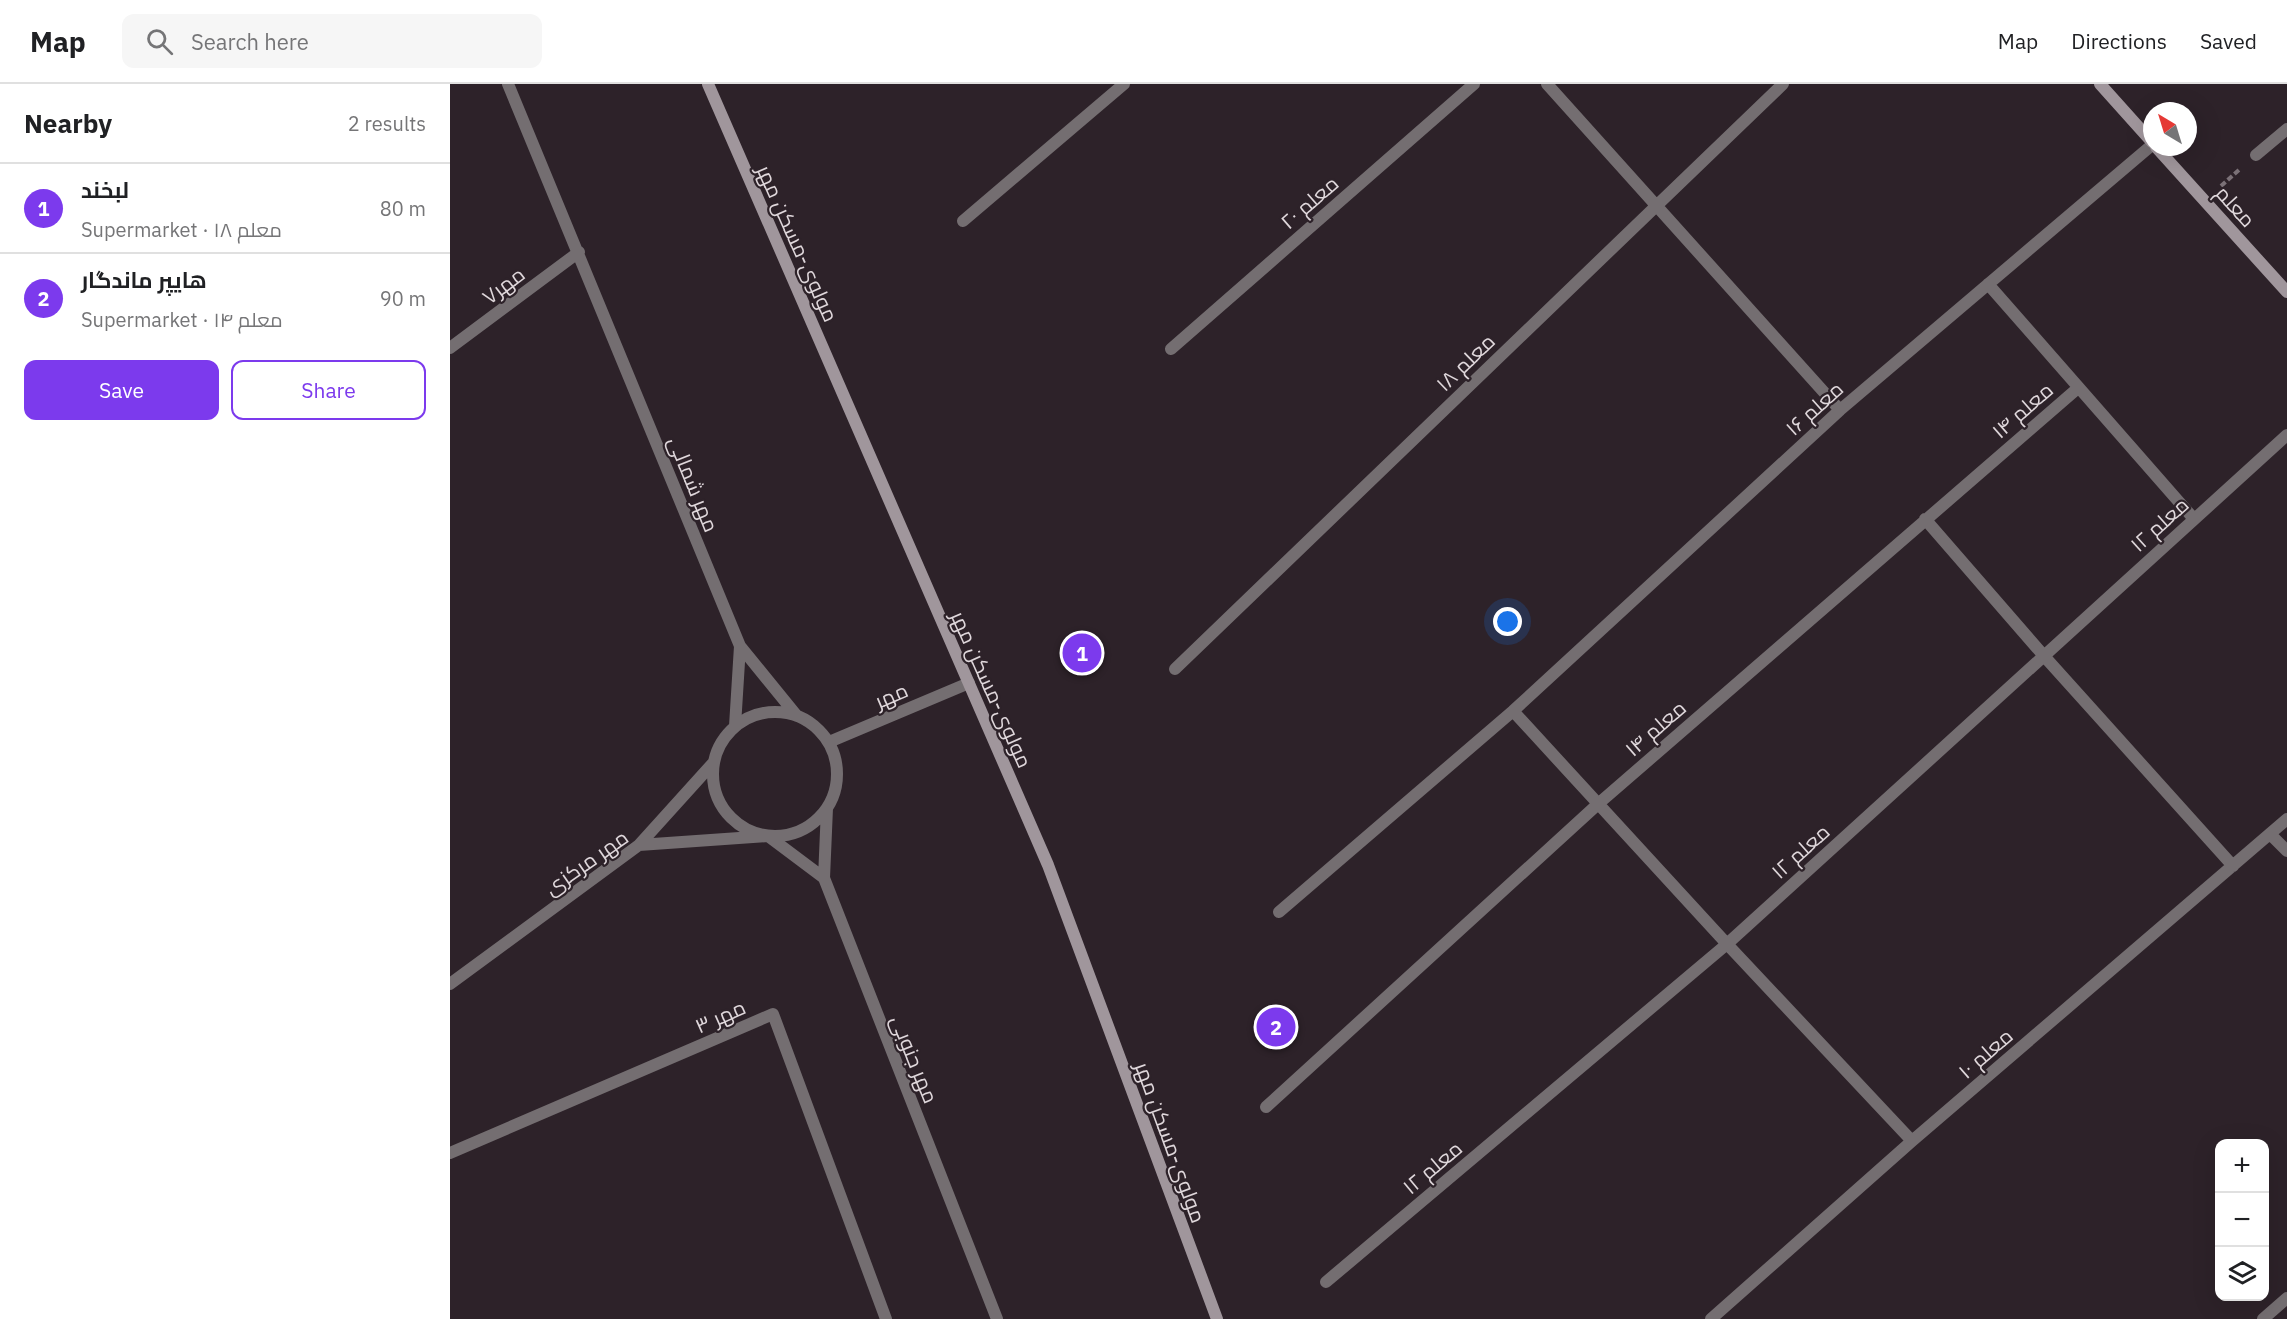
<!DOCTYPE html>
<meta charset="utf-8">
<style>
body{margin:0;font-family:"IBM Plex Sans",Cairo,sans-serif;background:#f6f6f6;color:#202124}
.controls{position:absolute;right:18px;bottom:18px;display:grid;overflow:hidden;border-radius:12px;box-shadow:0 6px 24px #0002}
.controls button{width:54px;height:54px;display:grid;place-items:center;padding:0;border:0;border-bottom:2px solid #e0e0e0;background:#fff;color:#202124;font:30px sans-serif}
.compass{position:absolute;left:1693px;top:18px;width:54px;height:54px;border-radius:50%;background:#fff;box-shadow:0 6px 24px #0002;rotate:322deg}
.you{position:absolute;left:1058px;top:538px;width:21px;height:21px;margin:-15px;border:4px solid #fff;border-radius:50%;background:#1a73e8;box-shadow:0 0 0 9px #1a73e833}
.badge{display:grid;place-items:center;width:39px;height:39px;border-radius:50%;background:#7c3aed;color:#fff;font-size:20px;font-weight:700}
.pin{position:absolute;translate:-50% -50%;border:3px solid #fff;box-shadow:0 2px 6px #0006}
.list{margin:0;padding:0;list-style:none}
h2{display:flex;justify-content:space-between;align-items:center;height:78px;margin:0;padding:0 24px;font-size:26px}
h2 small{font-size:20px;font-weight:400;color:#757577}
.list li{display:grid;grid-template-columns:39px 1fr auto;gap:18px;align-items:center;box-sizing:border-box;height:90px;padding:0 24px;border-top:2px solid #e0e0e0}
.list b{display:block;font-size:22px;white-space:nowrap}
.list p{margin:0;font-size:20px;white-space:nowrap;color:#757577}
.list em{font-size:20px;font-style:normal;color:#757577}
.actions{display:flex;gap:12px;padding:18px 24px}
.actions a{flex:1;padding:14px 0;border:2px solid #7c3aed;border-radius:12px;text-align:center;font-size:21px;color:#7c3aed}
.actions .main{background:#7c3aed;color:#fff}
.icon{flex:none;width:33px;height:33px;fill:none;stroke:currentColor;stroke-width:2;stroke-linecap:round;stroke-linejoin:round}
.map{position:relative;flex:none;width:1837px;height:1235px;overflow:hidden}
header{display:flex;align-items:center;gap:36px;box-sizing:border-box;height:84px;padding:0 30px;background:#fff;border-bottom:2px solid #e0e0e0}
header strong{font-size:28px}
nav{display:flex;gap:33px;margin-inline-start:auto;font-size:21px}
.search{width:420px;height:54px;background:#f6f6f6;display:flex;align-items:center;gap:15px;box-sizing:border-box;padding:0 21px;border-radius:12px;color:#757577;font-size:22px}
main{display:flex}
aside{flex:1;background:#fff}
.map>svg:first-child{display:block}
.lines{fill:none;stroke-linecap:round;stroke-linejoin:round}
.path{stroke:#7b7177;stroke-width:4;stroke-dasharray:6 3;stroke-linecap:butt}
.street{stroke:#746e71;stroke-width:12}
.secondary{stroke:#a0969c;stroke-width:12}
.labels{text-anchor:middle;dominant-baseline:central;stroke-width:4.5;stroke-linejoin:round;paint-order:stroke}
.street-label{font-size:21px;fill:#e0d8dc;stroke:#2d2229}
</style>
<header>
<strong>Map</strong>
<div class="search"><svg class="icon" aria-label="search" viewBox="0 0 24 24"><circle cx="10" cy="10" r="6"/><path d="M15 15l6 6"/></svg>Search here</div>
<nav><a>Map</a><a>Directions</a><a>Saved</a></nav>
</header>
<main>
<aside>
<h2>Nearby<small>2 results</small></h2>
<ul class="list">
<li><span class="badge">1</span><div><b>لبخند</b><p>Supermarket · معلم ۱۸</p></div><em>80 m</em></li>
<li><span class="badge">2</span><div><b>هایپر ماندگار</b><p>Supermarket · معلم ۱۴</p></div><em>90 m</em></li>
</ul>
<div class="actions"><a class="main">Save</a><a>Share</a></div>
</aside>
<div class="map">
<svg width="1837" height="1235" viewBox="0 0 1837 1235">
<rect width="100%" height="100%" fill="#2d2229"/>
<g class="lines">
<path class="path" d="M1771 102 1790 85"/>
<path class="street" d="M58 0 290 562 347 632
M1097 0 1390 326
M1806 71 1837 45
M513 137 674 0
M1538 200 1744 435
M0 264 129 168
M721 265 1024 0
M1475 435 1594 572 1783 782
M725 585 1333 0
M1063 627 1277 860 1462 1057
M263 690a62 62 0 1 1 124 0a62 62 0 1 1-124 0Z
M285 642 290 562
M379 658 519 599
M377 724 374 794 547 1235
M1820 750 1837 767
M189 761 318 752 374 794
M829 828 1063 627 1390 326 1702 61
M0 900 189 761 264 678
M816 1023 1148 720 1628 304
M0 1069 323 930 436 1235
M876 1198 1277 860 1837 351
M1261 1235 1462 1057 1837 735
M1813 1235 1837 1214"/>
<path class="secondary" d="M258 0 598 781 767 1235
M1650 0 1702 58
M1706 63 1837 208"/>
</g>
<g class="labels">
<g class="street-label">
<text transform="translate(859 118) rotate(-41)">معلم ۲۰</text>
<text transform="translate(1786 122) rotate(48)">معلم</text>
<text transform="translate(348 159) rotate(66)">مولوی-مسکن مهر</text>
<text transform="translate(53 201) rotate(-37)">مهر۷</text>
<text transform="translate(1015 278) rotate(-44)">معلم ۱۸</text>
<text transform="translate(1364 324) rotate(-42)">معلم ۱۶</text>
<text transform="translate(1572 326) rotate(-41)">معلم ۱۴</text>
<text transform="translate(244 400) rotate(68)">مهر شمالی</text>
<text transform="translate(1709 440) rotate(-42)">معلم ۱۲</text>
<text transform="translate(542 605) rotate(66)">مولوی-مسکن مهر</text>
<text transform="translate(441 611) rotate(-23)">مهر</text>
<text transform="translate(1205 644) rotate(-41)">معلم ۱۴</text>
<text transform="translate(1350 767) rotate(-42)">معلم ۱۲</text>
<text transform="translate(136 778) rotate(-35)">مهر مرکزی</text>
<text transform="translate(270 932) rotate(-24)">مهر ۳</text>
<text transform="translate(1535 969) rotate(-41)">معلم ۱۰</text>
<text transform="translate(465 975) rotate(68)">مهر جنوبی</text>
<text transform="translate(721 1058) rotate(70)">مولوی-مسکن مهر</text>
<text transform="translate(982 1083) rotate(-40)">معلم ۱۲</text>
</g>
</g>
</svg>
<div class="controls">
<button>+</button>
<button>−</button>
<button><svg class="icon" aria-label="layers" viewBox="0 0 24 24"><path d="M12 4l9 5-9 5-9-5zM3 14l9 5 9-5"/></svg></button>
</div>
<svg class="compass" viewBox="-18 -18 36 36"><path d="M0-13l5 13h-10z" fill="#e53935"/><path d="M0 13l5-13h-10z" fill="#757577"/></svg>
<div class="you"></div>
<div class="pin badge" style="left:632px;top:569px">1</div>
<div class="pin badge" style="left:826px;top:943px">2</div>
</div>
</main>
